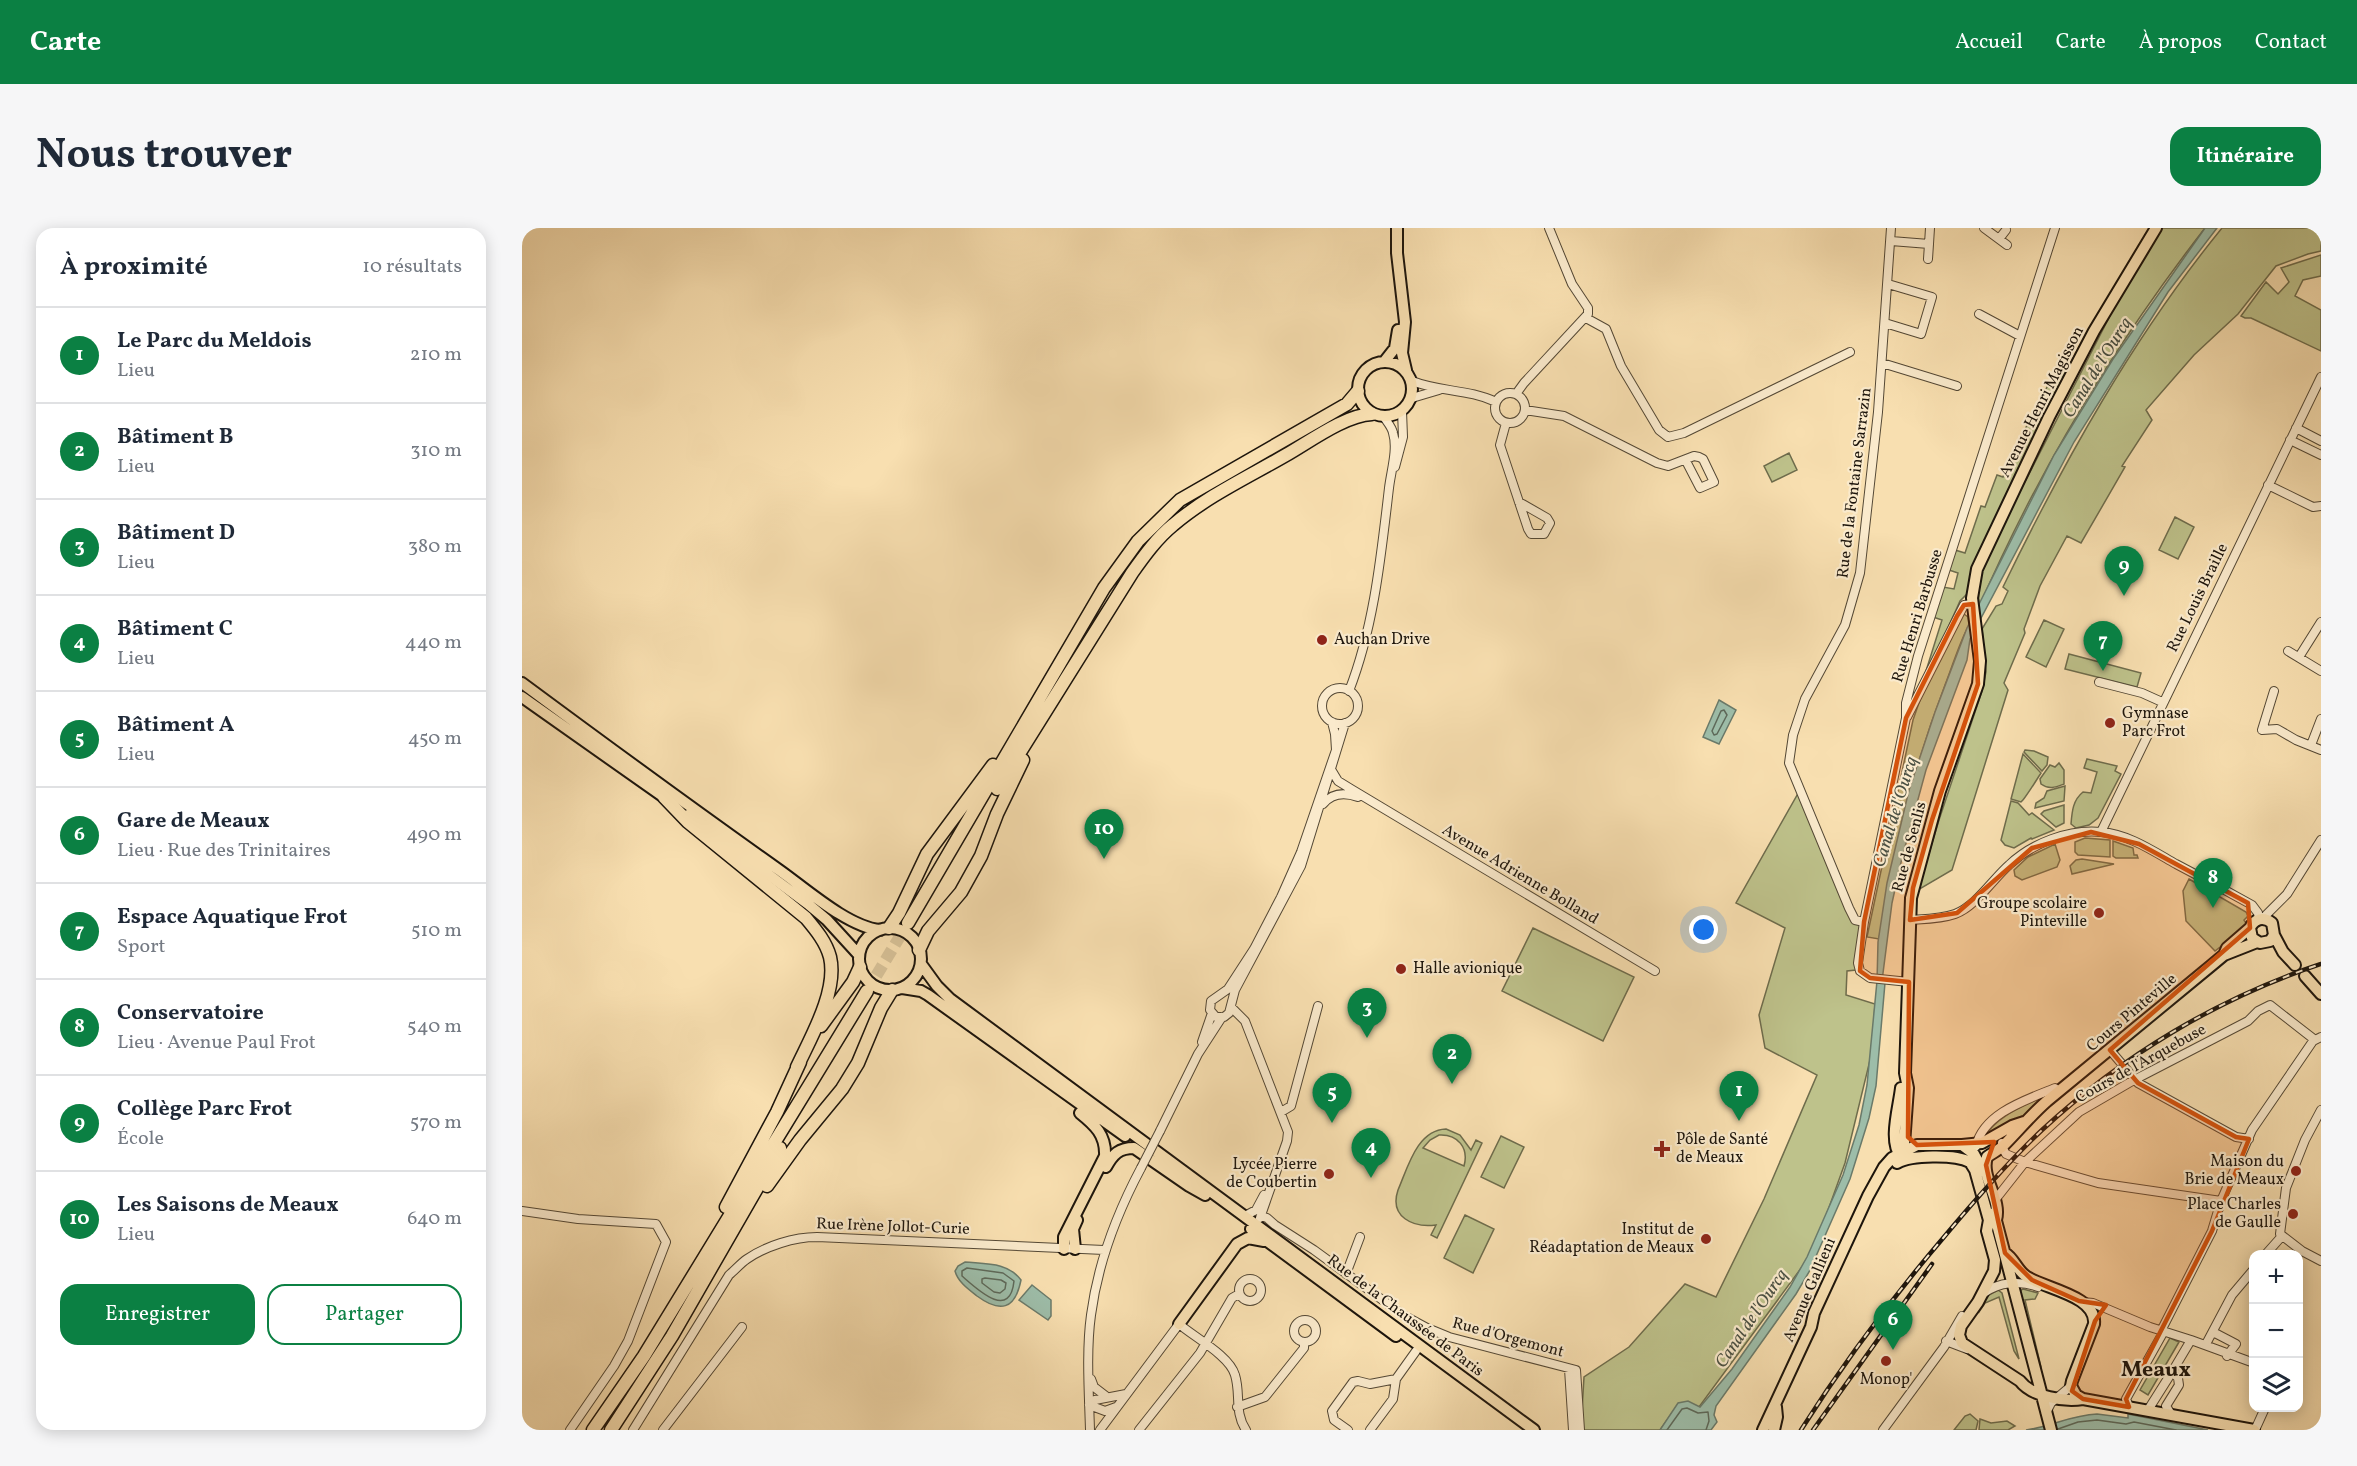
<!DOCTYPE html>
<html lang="fr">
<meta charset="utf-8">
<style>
body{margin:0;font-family:Vollkorn,serif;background:#f6f6f7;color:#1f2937}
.controls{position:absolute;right:18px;bottom:18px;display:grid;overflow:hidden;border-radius:12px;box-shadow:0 3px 15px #0003}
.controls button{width:54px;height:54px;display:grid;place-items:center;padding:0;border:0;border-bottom:2px solid #e0e1e3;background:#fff;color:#1f2937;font:30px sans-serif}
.you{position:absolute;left:1182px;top:702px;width:21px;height:21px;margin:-15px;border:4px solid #fff;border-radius:50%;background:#1a73e8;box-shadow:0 0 0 9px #1a73e833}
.badge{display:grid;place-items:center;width:39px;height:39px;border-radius:50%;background:#0b8043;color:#fff;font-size:20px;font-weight:700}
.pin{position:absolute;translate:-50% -50px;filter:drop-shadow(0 2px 3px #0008)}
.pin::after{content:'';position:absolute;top:32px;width:21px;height:18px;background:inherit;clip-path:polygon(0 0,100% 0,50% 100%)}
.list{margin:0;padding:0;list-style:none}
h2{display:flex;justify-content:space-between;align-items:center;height:78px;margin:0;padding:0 24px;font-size:26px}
h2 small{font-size:20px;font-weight:400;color:#747a83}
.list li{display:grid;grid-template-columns:39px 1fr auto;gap:18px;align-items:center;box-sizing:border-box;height:96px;padding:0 24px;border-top:2px solid #e0e1e3}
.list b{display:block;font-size:22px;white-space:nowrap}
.list p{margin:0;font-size:20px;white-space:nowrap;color:#747a83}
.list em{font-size:20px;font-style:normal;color:#747a83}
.actions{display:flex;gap:12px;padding:18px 24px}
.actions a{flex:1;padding:14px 0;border:2px solid #0b8043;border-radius:18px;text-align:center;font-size:21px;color:#0b8043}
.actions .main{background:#0b8043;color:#fff}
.icon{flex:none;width:33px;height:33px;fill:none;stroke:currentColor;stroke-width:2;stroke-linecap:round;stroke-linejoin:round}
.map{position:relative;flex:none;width:1799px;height:1202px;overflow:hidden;border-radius:18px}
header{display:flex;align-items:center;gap:36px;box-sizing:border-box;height:84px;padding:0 30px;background:#0b8043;color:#fff}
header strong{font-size:28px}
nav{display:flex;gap:33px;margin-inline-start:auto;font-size:21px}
.intro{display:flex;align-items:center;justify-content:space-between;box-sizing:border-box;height:144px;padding:0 36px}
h1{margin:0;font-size:42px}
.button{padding:15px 27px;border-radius:18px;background:#0b8043;color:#fff;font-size:21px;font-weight:700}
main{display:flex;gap:36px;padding:0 36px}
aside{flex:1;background:#fff;border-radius:18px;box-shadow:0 3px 15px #0003}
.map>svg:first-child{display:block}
.green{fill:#bec28b;stroke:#6e6c4c;stroke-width:1.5;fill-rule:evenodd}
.water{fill:#9dbda9;stroke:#6a7a6a;stroke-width:1.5}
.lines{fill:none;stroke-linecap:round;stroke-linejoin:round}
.shore{stroke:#5d695a;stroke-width:1.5}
.highway-tunnel{stroke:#d7c197;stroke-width:12;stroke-dasharray:12 6;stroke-linecap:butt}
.minor-casing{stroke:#544835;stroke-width:10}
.major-casing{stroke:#1d150c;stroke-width:14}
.highway-casing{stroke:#1d150c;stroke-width:15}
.minor{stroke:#faeacc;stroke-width:8}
.major{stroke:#f8dfb0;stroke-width:10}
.highway{stroke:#f8dfb0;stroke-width:12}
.rail-casing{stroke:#1d150c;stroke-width:4.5}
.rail{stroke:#faeacc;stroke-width:2;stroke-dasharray:7;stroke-linecap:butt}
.minor-bridge-casing{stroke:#544835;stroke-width:10;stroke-linecap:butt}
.minor-bridge{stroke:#faeacc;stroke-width:8}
.marked{fill:#d4520c;fill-opacity:0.2;stroke:#d4520c;stroke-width:4.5;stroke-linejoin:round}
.poi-dot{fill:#8f2418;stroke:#faeacc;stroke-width:2}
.labels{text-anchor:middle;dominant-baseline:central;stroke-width:4.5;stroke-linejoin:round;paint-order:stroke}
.street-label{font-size:16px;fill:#1d150c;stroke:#faeacc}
.poi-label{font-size:16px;fill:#1d150c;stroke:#faeacc;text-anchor:end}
.water-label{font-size:18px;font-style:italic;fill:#4a5043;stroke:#faeacc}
.district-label{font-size:22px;font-weight:bold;fill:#1d150c;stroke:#faeacc}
</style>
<header>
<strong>Carte</strong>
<nav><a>Accueil</a><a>Carte</a><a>À propos</a><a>Contact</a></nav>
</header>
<div class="intro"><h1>Nous trouver</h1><a class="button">Itinéraire</a></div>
<main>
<aside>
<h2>À proximité<small>10 résultats</small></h2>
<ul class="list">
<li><span class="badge">1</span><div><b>Le Parc du Meldois</b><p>Lieu</p></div><em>210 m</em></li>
<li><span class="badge">2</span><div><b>Bâtiment B</b><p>Lieu</p></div><em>310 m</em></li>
<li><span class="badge">3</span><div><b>Bâtiment D</b><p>Lieu</p></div><em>380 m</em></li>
<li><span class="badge">4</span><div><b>Bâtiment C</b><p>Lieu</p></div><em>440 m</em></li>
<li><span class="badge">5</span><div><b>Bâtiment A</b><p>Lieu</p></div><em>450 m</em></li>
<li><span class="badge">6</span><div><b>Gare de Meaux</b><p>Lieu · Rue des Trinitaires</p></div><em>490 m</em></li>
<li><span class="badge">7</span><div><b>Espace Aquatique Frot</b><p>Sport</p></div><em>510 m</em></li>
<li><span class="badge">8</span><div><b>Conservatoire</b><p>Lieu · Avenue Paul Frot</p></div><em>540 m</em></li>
<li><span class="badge">9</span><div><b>Collège Parc Frot</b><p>École</p></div><em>570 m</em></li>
<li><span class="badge">10</span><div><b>Les Saisons de Meaux</b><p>Lieu</p></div><em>640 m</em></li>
</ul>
<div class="actions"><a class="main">Enregistrer</a><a>Partager</a></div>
</aside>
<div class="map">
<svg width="1799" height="1202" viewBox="0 0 1799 1202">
<rect width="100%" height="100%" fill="#f8dfb0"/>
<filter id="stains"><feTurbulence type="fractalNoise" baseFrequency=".00333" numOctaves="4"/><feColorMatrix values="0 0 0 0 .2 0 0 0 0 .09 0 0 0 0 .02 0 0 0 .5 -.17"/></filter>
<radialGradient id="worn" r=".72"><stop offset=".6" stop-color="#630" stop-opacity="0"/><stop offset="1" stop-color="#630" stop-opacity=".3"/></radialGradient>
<path class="green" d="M1640 0H1683C1593 116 1515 245 1457 379L1456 359 1464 330 1593 78Z
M1700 0H1799V23L1786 26 1754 38 1716 86 1672 127 1624 182 1630 192 1600 238 1603 239 1559 315 1545 308 1518 358 1502 401 1503 405 1482 455 1486 462 1430 642 1396 662 1417 592 1460 463 1464 444 1460 401 1474 378 1480 376 1486 363 1481 359C1542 233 1612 108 1700 0Z
M1799 27V48L1781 52 1773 68 1799 82V123L1729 90H1723L1719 88 1744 54 1756 66 1767 54 1759 40Z
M1538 134H1544L1550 141 1446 365 1438 373 1398 462 1420 392 1411 389 1421 359 1432 361 1436 345 1427 342 1433 322 1443 325 1459 278 1463 279 1475 247 1481 249 1486 234Z
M1267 225 1275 242 1250 254 1242 238Z
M1653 289 1672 299 1656 331 1637 322Z
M1442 386 1446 389 1447 397C1437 415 1431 437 1423 457 1391 541 1370 623 1357 711L1345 709 1391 492 1399 469 1438 388Z
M1522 392 1542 401 1524 439 1504 429Z
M1547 426 1619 445 1615 459 1543 441Z
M1503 522 1512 523 1526 529 1525 537 1520 543 1502 524Z
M1501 526 1519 545C1515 551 1503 571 1499 574L1489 571Z
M1565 531 1595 538 1593 543 1599 546 1576 590 1567 597 1554 600 1549 596C1550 583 1551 572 1561 564L1569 565 1575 544 1562 540Z
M1537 535 1542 542V556C1534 559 1527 562 1519 556L1518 551 1528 537 1533 539Z
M1543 558 1542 573 1513 580 1514 575 1522 570 1525 563Z
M1278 562 1333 692 1342 694 1334 742 1325 743 1324 767 1353 776 1350 824 1323 935 1291 1024 1177 1179 1157 1175 1138 1202H1061L1059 1199 1062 1149 1107 1119 1163 1056 1194 1069 1242 971 1295 847 1243 820 1237 787 1263 700 1214 675Z
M1489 573 1496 575 1507 587 1510 585 1532 602 1510 611 1509 610 1492 620 1483 617 1479 612Z
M1542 577V595L1534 599 1519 586 1522 583Z
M1563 610 1588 612V629L1556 627 1553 624V614Z
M1591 613 1611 620 1612 627H1615L1616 630H1594L1591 628Z
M1533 616 1538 632 1535 639 1500 652 1493 648 1492 642 1506 629Z
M1560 631 1592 636 1550 646 1548 638 1554 632Z
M1667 651 1724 684 1726 688 1722 692 1724 695 1721 701 1693 723 1664 693 1661 663Z
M1011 700 1112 749 1081 813 980 763Z
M1523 867C1512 885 1484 900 1464 907 1476 887 1503 878 1523 867Z
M924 901 938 907 949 922 954 912 960 915 915 1010 909 1007 914 997C891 1000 867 989 876 962 886 939 895 902 924 901ZM917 907C936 906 947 920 942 938L901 920 908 912Z
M979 908 1002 919 982 960 959 949Z
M943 987 972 1001 951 1045 922 1030Z
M1501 1061 1516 1065 1513 1071 1503 1072 1519 1139H1517L1498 1063Z
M1476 1062 1480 1065 1497 1131 1492 1123 1477 1069 1463 1075 1457 1084 1456 1081 1467 1067Z
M1648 1110 1657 1114 1626 1167 1618 1162Z
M1448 1186 1456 1193 1454 1202H1432L1443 1188Z
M1458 1191 1469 1195 1485 1193 1493 1198 1486 1202H1457Z"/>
<path class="water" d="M1683 0H1695L1646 64 1552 214 1448 411 1445 432 1404 542 1380 630 1370 675 1360 753 1363 755 1354 858 1347 890 1328 951 1287 1044 1274 1066 1194 1178 1192 1187 1195 1194 1189 1202H1138L1156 1175 1166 1173 1178 1179 1210 1141 1268 1059 1285 1029 1321 947 1337 897 1345 857 1355 753 1356 714 1365 655 1387 562 1413 484 1445 400 1532 227 1591 131Z
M1197 472 1214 482 1197 516 1181 509Z
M443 1034C463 1036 486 1034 499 1052 493 1082 478 1085 455 1068 446 1061 436 1054 433 1043L436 1038Z
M510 1057 529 1072V1088L526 1092 497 1072Z
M1575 1186 1606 1190V1186L1686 1202H1504C1528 1199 1549 1187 1575 1186Z"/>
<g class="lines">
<path class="shore" d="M1202 482 1205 487 1195 506 1192 507 1190 503 1199 483Z
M445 1040 481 1045 492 1053C488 1093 455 1061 440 1048V1043Z
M463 1050 479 1052 484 1055 483 1061 478 1065 472 1064 460 1055V1051Z
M1536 1201 1556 1194 1575 1192 1604 1196 1612 1194 1654 1202
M1145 1202 1160 1181 1165 1180 1176 1185 1186 1184 1187 1193 1184 1202"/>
<path class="highway-tunnel" d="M345 763 386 695"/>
<g class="minor-casing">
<path id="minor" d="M1462 0 1485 17
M1477 11 1484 2
M1369 13 1407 16 1408 0
M1406 31 1407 16
M1457 86 1498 108
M1064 90 1084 101 1099 138 1137 202 1146 209 1162 205 1328 124
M1363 95 1399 106 1410 69 1366 56
M1360 135 1435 158
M890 153C917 164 947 161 974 174
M973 180a15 15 0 1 1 30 0a15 15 0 1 1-30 0Z
M994 166 1002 155 1066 86V80L1050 56 1027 0
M890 170 917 162
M1003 182 1042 188 1135 235 1146 238 1172 228 1177 229 1181 231 1192 254 1178 260 1164 233
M984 195 978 217 1006 301 1009 306H1022L1028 295 1025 290 997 274
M1774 200 1799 213
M1768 212 1799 227
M873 239 881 209 880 183
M1746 257 1791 279 1799 278
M1766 423 1799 443
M1777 429 1799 394
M1577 454 1620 465 1640 474
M800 478a18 18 0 1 1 36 0a18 18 0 1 1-36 0Z
M827 463C852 399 859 328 867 260 869 243 876 221 871 205 870 199 865 194 862 189
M1752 463 1740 502 1755 501 1774 512 1799 522
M1385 489 1442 377 1451 376
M810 494 813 506 814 522 779 624 759 669 732 721 706 761 689 773 688 782 694 789H702L707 785 713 762 779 638 823 495
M1789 517 1799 491
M810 543 816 553 829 561 1133 743
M801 576C810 565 822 564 836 569
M1579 604 1799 149
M1740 691 1765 666 1799 612
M1388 692C1403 691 1419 691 1433 686 1454 678 1470 652 1487 637 1510 615 1547 601 1579 604 1606 606 1631 623 1654 636 1679 649 1705 663 1730 677L1736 685 1737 691
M1342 694 1333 692 1327 680 1267 535 1271 507 1283 471 1323 397 1338 345 1356 184 1369 0
M1387 754 1348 750 1338 743 1336 735 1342 694 1384 490V475L1396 428 1533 0
M709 779 723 793 766 904 765 913 738 990
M680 814 690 785
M1588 822 1616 855 1714 909 1727 911
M1799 882 1783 912 1764 960 1758 1006 1780 1023 1799 1033
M759 884 769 878 796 778
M638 903 676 826 700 789
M1480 915V919L1484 926 1503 934 1576 955 1699 973
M1454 918C1462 885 1504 872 1533 860L1536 864
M1473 972 1503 934 1557 884 1612 852 1726 793 1736 783 1748 777 1793 812
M0 983 56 991 134 996 144 1014 106 1113 92 1138 48 1202
M723 988 734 982 742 967
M739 988 745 990 753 997 792 1022 881 1087 905 1100 927 1109 1054 1142 1058 1202
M1744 1026 1760 1008
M824 1046 838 1009
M717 1062a11 11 0 1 1 22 0a11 11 0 1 1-22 0Z
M1462 1065C1477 1054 1498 1052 1516 1059
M1561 1074 1571 1075 1628 1099 1669 1112 1650 1144
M772 1103a11 11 0 1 1 22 0a11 11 0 1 1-22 0Z
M1639 1103 1690 1003 1699 973 1730 902 1791 813 1799 809
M1691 1104 1714 1116 1705 1128
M1669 1112 1732 1135
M1424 1113 1445 1121
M1684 1116 1710 1067 1732 1041
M1047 1141 1051 1202
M569 1151 572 1159 585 1169
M567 1177 573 1172 604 1166
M567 1177 583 1183 594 1179
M715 1179 743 1169 782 1120V1114
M1607 1179 1604 1171 1642 1103
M1626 1182 1650 1144 1656 1150 1657 1157 1644 1178 1649 1186
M1524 1185 1529 1175 1549 1158
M111 1202 207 1047C213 1042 219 1035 225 1031 244 1018 272 1009 295 1009L582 1022
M141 1202 220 1099
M568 1202C567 1166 564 1123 569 1087 576 1034 594 987 619 940
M578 1202 657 1096C672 1109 708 1128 713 1147 719 1166 712 1184 724 1202
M617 1202 678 1125 710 1070 717 1066
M826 1202 812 1192 810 1183 831 1154 836 1153 848 1156 874 1151
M848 1202 871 1171 874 1151 894 1123
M1361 1202 1422 1119 1440 1088
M1733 1202 1743 1180"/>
</g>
<g class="major-casing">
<path id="major" d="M875 0V25L883 94 880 125 884 142
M836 161a27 27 0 1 1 54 0a27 27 0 1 1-54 0Z
M862 134 873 120 876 102
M0 455C85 518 171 581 257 642 284 661 326 699 358 702
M0 469 149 574
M166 587 286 676 305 692 337 727
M337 731a31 31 0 1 1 62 0a31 31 0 1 1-62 0Z
M1752 707 1748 713 1738 715 1730 710 1728 700C1732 691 1741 688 1750 695L1752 707 1761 724 1773 737
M1702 727 1735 714
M399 736 415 758 428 771 1012 1202
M1783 748 1799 766
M380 760 399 763 406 767 603 908
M1379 860C1377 879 1366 914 1379 929
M1440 917 1452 926 1461 943
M1381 931 1386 860 1383 845 1389 670 1418 563 1456 456 1458 433 1450 370 1455 341 1527 189 1572 103 1634 0
M1448 934 1453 942 1468 996
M1375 935C1388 927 1433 926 1448 934
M584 939C591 926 597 920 612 920L667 958 683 967
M1472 985 1529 1202
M1467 992 1465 1003 1473 1032 1472 1043 1456 1074 1439 1098 1437 1107 1440 1115 1498 1153C1510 1169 1543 1174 1561 1171
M1474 992C1480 971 1458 949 1465 929 1470 925 1477 922 1481 918 1496 903 1509 887 1525 873L1690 737 1702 727 1705 720 1728 700
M729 1001 874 1108
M542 1021V1009L583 928C584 907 573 897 558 885
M553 1021 551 1001 555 992
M1483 1025C1492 1030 1495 1043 1505 1049 1524 1061 1575 1068 1572 1096L1550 1153 1549 1158 1554 1167 1561 1171 1732 1202
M657 1096 715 1016 726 1010 742 1013
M1241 1202 1289 1099 1292 1085 1346 968 1362 939 1370 930 1395 917H1440L1460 915 1490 898 1502 894
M1252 1202 1255 1189 1254 1179"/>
</g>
<g class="highway-casing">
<path id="highway" d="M475 561 610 345C622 328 635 310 651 297 685 268 726 249 764 227 787 214 823 187 850 186
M142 569 166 594 284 690C294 702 304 714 308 729 316 763 289 809 275 839
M386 695 582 360 616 313 658 272 825 176 836 163
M367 700 377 685 405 626 471 537
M397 722 406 703 439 664 459 628 475 586 501 532
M299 798 331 754 338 739
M245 958 278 912 320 861 336 835 359 780 370 762
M204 979 255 884 278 834
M71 1202 122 1128 345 763
M89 1202 150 1108 258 920"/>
</g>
<use href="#minor" class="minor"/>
<use href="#major" class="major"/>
<use href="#highway" class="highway"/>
<g class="rail-casing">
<path id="rail" d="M1279 1202C1322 1134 1370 1070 1422 1009 1453 972 1485 935 1520 902 1600 828 1696 770 1799 736
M1291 1202 1410 1036"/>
</g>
<use href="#rail" class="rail"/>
<g class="minor-bridge-casing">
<path id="minor-bridge" d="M619 940 638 903"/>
</g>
<use href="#minor-bridge" class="minor-bridge"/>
</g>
<path class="marked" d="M1451 376 1456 456 1410 592 1391 660 1388 692 1435 685 1510 620 1569 604 1617 616 1726 675 1728 700 1588 822 1616 855 1714 909 1727 911 1690 1003 1604 1171 1607 1179 1561 1171 1550 1163 1573 1093 1584 1077 1557 1073 1510 1052 1483 1025 1464 937 1472 914 1395 917 1386 909 1387 754 1348 750 1338 743 1342 694 1384 490 1435 388 1442 377Z"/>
<g class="poi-dot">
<circle cx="800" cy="412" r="6"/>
<circle cx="1588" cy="495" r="6"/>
<circle cx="1577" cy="685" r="6"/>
<circle cx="879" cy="741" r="6"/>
<path d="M1137 912h6v6h6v6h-6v6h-6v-6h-6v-6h6z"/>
<circle cx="1774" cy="943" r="6"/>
<circle cx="807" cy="946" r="6"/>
<circle cx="1771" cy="986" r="6"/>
<circle cx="1184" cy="1011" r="6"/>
<circle cx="1364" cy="1133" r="6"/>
</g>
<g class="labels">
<g class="street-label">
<text transform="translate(1520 174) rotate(-63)">Avenue Henri Magisson</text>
<text transform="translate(1333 255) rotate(-83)">Rue de la Fontaine Sarrazin</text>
<text transform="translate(1676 370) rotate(-64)">Rue Louis Braille</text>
<text transform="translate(1396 388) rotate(-73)">Rue Henri Barbusse</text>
<text transform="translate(1388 619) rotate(-75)">Rue de Senlis</text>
<text transform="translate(998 647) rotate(31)">Avenue Adrienne Bolland</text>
<text transform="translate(1610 785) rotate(-40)">Cours Pinteville</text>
<text transform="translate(1619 836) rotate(-29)">Cours de l'Arquebuse</text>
<text transform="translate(371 999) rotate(2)">Rue Irène Jollot-Curie</text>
<text transform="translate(1288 1062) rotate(-67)">Avenue Gallieni</text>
<text transform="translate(883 1088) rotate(37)">Rue de la Chaussée de Paris</text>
<text transform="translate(986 1110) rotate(15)">Rue d'Orgemont</text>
</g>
<g class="poi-label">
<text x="812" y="412" text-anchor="start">Auchan Drive</text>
<text x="1600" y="486" text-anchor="start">Gymnase<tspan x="1600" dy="18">Parc Frot</tspan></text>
<text x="1565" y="676">Groupe scolaire<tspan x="1565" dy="18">Pinteville</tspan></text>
<text x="891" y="741" text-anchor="start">Halle avionique</text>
<text x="1154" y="912" text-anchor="start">Pôle de Santé<tspan x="1154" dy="18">de Meaux</tspan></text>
<text x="1762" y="934">Maison du<tspan x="1762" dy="18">Brie de Meaux</tspan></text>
<text x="795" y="937">Lycée Pierre<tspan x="795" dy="18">de Coubertin</tspan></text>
<text x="1759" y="977">Place Charles<tspan x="1759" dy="18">de Gaulle</tspan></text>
<text x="1172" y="1002">Institut de<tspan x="1172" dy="18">Réadaptation de Meaux</tspan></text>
<text x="1364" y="1152" text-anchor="middle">Monop'</text>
</g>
<g class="water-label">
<text transform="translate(1576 140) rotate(-58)">Canal de l'Ourcq</text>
<text transform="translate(1374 584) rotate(-73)">Canal de l'Ourcq</text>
<text transform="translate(1230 1091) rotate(-56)">Canal de l'Ourcq</text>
</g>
<g class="district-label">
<text x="1634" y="1142">Meaux</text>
</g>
</g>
<rect width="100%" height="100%" filter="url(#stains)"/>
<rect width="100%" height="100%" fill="url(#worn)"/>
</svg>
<div class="controls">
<button>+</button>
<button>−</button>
<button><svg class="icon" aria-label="layers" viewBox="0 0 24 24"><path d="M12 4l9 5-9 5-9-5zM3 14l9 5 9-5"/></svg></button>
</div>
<div class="you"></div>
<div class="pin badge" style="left:1217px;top:893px">1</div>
<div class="pin badge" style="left:930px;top:856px">2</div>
<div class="pin badge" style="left:845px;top:810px">3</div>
<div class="pin badge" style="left:849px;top:950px">4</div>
<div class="pin badge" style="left:810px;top:895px">5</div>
<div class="pin badge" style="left:1371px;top:1122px">6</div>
<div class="pin badge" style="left:1581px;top:443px">7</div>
<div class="pin badge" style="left:1691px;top:680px">8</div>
<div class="pin badge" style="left:1602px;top:368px">9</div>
<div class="pin badge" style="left:582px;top:631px">10</div>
</div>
</main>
